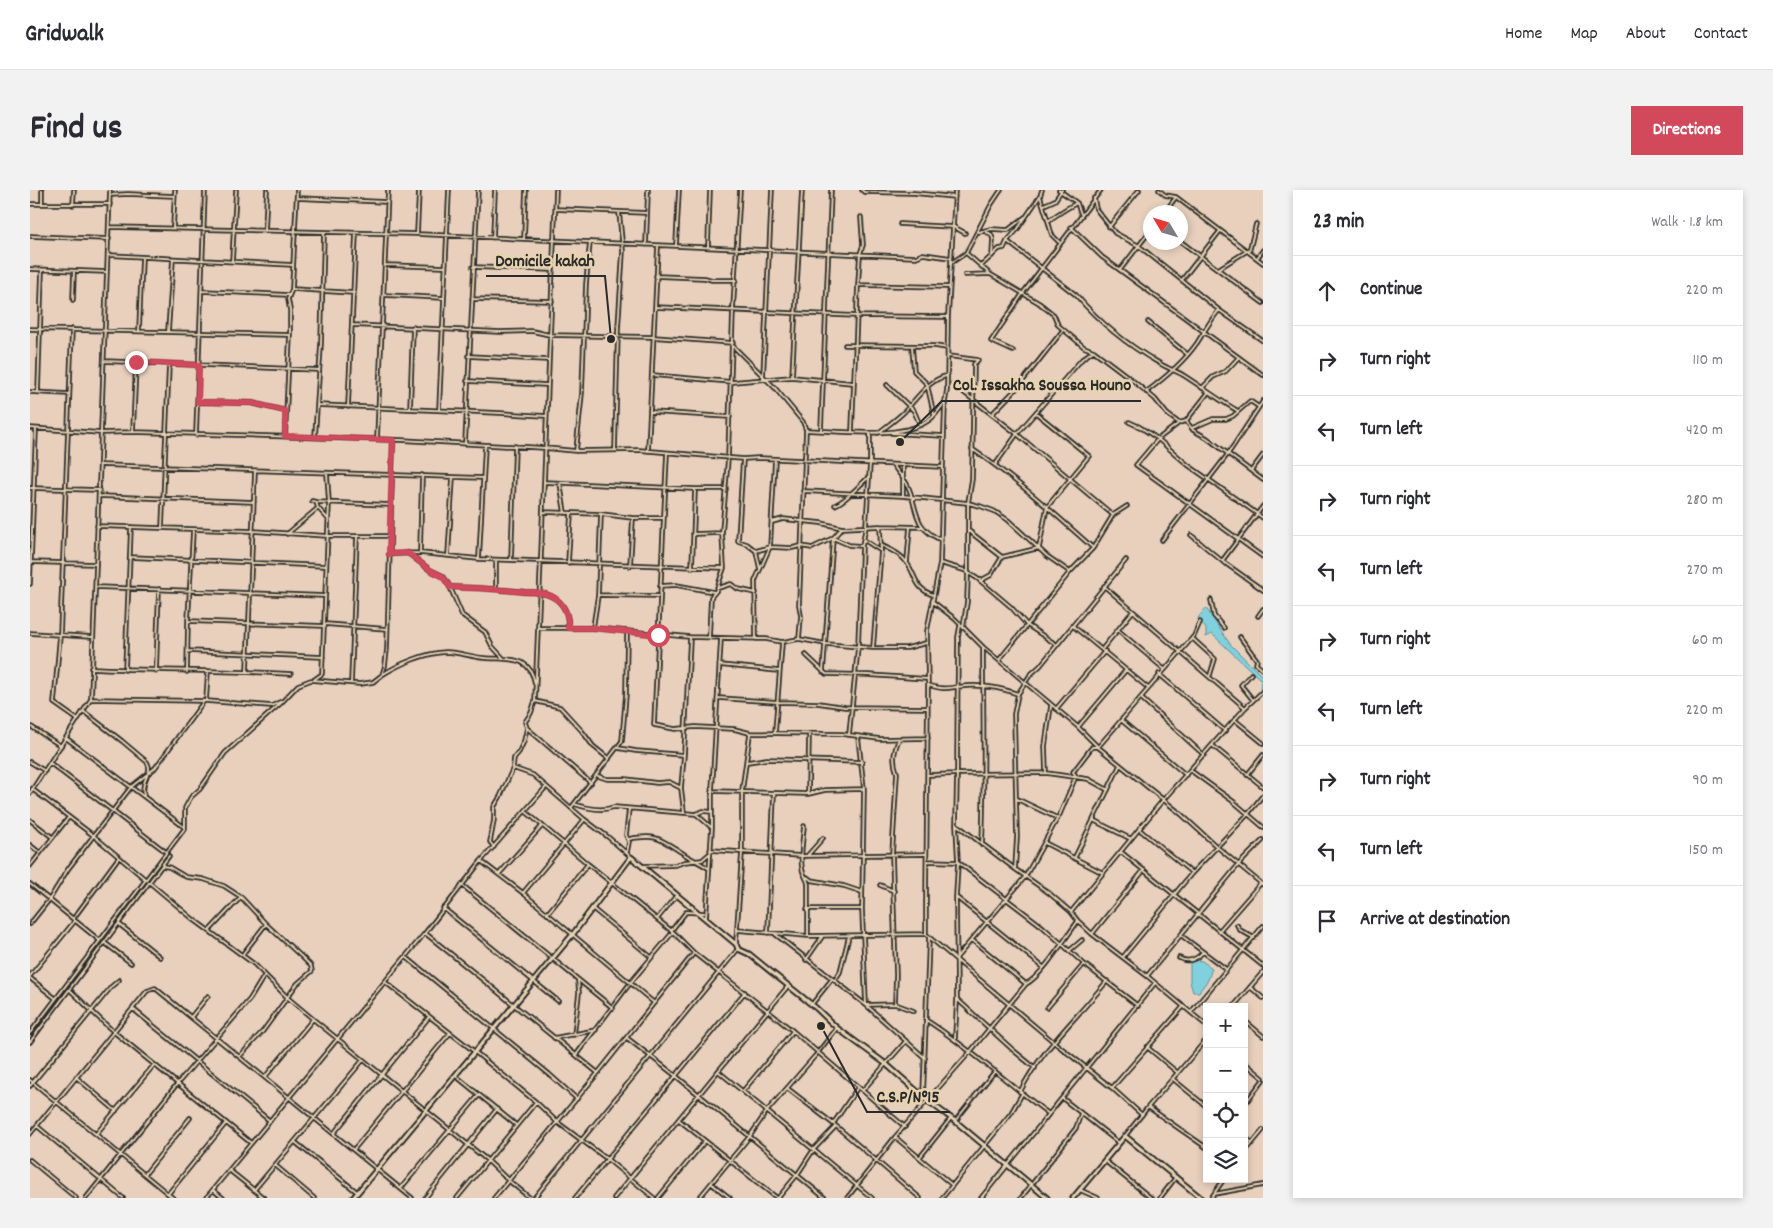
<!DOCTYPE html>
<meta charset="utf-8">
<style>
body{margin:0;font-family:Dekko,sans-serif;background:#f2f2f3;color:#2b2b33}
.controls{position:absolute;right:15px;bottom:15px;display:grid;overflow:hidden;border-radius:0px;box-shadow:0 2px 8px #0003}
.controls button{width:45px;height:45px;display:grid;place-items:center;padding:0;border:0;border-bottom:1px solid #e1e1e2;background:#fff;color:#2b2b33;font:25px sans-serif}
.compass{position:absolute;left:1113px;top:15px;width:45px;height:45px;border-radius:50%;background:#fff;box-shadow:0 2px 8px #0003;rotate:308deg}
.stop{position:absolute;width:15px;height:15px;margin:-11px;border:4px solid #d1495b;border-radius:50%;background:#fff}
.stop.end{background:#d1495b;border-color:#fff;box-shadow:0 1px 5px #0008}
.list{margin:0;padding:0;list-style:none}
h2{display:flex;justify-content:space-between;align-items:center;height:65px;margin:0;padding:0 20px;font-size:21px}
h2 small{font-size:16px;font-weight:400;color:#7c7c81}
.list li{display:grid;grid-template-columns:32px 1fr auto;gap:15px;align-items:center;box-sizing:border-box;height:70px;padding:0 20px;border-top:1px solid #e1e1e2}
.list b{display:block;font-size:19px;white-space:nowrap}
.list em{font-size:16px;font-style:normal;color:#7c7c81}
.icon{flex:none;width:28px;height:28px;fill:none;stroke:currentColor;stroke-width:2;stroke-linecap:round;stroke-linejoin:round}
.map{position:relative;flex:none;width:1233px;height:1008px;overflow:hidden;border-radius:0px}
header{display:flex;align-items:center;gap:30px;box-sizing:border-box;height:70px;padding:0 25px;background:#fff;border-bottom:1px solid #e1e1e2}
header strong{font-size:24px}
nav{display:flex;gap:28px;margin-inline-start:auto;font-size:18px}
.intro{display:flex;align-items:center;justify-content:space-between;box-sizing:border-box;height:120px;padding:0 30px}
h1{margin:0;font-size:35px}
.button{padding:12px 22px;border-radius:0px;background:#d1495b;color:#fff;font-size:18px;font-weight:700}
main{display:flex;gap:30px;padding:0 30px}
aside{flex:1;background:#fff;border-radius:0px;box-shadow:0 2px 8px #0003}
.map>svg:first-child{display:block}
.water{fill:#81d0de;stroke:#5f8e96}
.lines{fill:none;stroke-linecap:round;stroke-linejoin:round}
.street-casing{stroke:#2b2b2b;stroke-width:5.5}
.secondary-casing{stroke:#2b2b2b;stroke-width:7}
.street{stroke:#e8d3b1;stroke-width:2}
.secondary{stroke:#e8d3b1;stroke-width:3}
.route{stroke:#d1495b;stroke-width:6}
.leader{fill:none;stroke:#2b2b2b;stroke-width:2}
.callout-dot{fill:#2b2b2b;stroke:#e8d3b1;stroke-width:2}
.callout-label{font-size:18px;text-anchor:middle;font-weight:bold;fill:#2b2b2b;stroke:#e8d3b1;stroke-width:5;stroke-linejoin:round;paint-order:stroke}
</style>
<header>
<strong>Gridwalk</strong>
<nav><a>Home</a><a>Map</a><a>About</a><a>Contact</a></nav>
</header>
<div class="intro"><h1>Find us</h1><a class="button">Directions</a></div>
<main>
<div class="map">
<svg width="1233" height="1008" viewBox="0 0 1233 1008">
<rect width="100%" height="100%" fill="#e8d0bd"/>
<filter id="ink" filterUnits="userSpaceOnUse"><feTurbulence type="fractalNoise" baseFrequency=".02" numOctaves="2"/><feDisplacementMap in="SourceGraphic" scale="10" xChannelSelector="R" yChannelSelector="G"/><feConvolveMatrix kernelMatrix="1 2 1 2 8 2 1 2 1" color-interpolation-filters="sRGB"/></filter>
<g filter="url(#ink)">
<path class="water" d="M1176 418 1200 454 1233 487V500L1230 502 1231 490 1182 444 1176 447V439L1168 428Z
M1167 770 1172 771 1182 778 1178 790 1169 802H1163L1160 792V773Z"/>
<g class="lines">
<g class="street-casing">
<path id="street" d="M832 0 834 2 884 3 925 7
M1012 0 1010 6 987 40 977 51 1046 105C1069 132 1099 156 1129 173 1137 178 1146 181 1153 185 1172 197 1189 210 1208 221
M1029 0 1047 13
M1129 0 1135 5 1146 7
M80 5 98 4 144 6
M1010 6 1018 31C1028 24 1036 18 1047 13L1051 24
M267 8 357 12
M1064 8 1066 19 1085 43 1109 56 1189 120 1233 151
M0 14H80
M12 14V0
M43 15 44 0
M1014 15 1025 10 1032 0
M526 19 617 23
M1135 22 1146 7 1233 73
M1018 31 1022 45 1029 52
M870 34 924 37 935 43
M79 37 387 44 886 67 893 64 921 68
M1041 37 1072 67 1233 185
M1079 37 1109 0
M143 38 145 0
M235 40 237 0
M949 42 961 39 978 40 995 27
M956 42 961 44 963 49 962 66
M387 44 389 0
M0 46 79 49
M463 48 465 0
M494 49 496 0
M1150 51 1233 113
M616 55 618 0
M646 56 649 0
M678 57 680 0
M1219 62 1226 34
M78 65 263 75
M1227 68 1233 60
M202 72 206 0
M921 73 936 63
M355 75 415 77
M951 76 969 59 974 58 977 51
M443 77 523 80
M0 79 77 82
M1188 79 1217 61
M1090 80 1120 41
M960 84 936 63 961 15 971 0
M935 85 960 84 1009 113 1024 125 1028 135 1054 157 1064 161 1101 189 1125 209 1137 224 1149 233 1156 231 1178 203
M626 86 675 88 682 90H706
M1152 90 1190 41
M828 95 918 97
M262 99 324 103
M172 101 259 105
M354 105 414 108
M442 109 522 111
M43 110 44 81
M625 117 827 126 918 127
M1118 132 1157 164
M322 135 470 142 502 141 520 145 623 147 703 153
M0 139 260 145
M42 139 30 445 24 513 48 530
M109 141 112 67
M138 142 143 69
M815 155 905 156 917 158
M703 156 745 198 773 232 776 240 769 415 771 426 769 449
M882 156 884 181 897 194 904 225
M983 161 961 151 993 103 1071 0
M438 166 518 170
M918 166 948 170 944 174 942 289 938 313V383L937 412 933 438
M74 171 289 180
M622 185 702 192 762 187 823 193
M762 187 772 0
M733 188 742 0
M437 191 517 195
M923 194 987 244 1083 325
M857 195 884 221 890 235
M1172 198 1183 187 1196 181 1208 168
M0 202 39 204
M8 202 12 80
M1116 202C1135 188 1153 173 1167 153 1174 142 1180 131 1189 120
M168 212 222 213 255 221
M287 215 470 223 516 226
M318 217 326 43
M380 219 383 137
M409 220 419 0
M621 222 700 227
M962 224 988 197 1033 140
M1156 231 1163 240 1177 248 1233 290
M1099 232 1110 237 1128 249 1106 275 1233 367
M1149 233 1128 249 1158 275 1233 328
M0 238 71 243 103 242 371 250 515 258 546 261 609 260 713 269 729 268 913 277
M1162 238 1183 229H1196L1203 226 1220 211 1229 217
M776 240C808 241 878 251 903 227 907 223 911 217 915 212
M791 240 801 0
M822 241 828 95 830 64 833 55 831 27
M103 242 106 172
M848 243C857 236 867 229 875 221 887 208 899 190 916 186
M862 243 914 246
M166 245 175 0
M255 246 260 145V120L258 109 262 99 267 0
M285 247 291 154 294 42
M347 249 358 0
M435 254 448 0
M942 259C985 288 1024 323 1062 357
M585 260 588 139 593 61 589 22
M546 261 552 203 556 94 560 52
M618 261 628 57
M637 263 624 535 645 539 665 537 704 539 720 543 812 544 850 549 898 548
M713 269 708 351 717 354 726 361
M71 275 453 288
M863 275C867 281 873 288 877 294 889 319 881 336 911 350
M873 275V306
M965 275 987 244 1052 169 1063 161
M1221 281 1233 265
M514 292 665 299H696
M530 293 535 323
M0 298 68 300
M773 301 873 306 938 313 950 316 964 321 978 330 1017 366 1040 382
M69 306 224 312
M282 311 286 312 288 318 298 329
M286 312 361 315
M805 315C817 310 828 296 839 287
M513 322 571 324 603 328H633
M742 332 753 329 791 333 812 338 850 336 892 337
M67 336 223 341 298 346H359
M132 338 139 174
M939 341 972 367
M257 344 288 318
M663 344 692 343
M1161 345 1192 371 1233 400
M834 350 851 361
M1132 350 1198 264 1233 211
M851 355C860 360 872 364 877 373 887 387 884 398 903 405
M378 363 400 380 413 386 420 397 432 425 455 442 462 456 474 469
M390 363 392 285
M359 364 390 363 449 369 694 378
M418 366 423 287
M100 367 296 376
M449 369 455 255
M481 370 485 256
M1192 371 1233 316
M0 372 65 374
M877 372 880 337
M538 373 541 324
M910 373 934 380 948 389 981 417 997 435 1027 455
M600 376 603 328
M662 378 665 300
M730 379 726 361 740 357 762 358 771 356 782 358 803 348 819 355 832 356
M950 391 961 385 972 367 1009 358 1017 317 1059 266 1006 223
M0 394 6 239
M630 396 646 395 684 402
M1074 396 1214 517
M66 397 295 406
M421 397C446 398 470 399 495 402 503 402 514 402 521 406 534 412 539 425 538 438
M688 398 701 394 708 399 726 403
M466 399V370
M569 405 629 406
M1181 410 1184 426 1194 438
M902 411 925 429 953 457 1048 537 1068 557 1151 624 1186 656 1233 695
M1228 426 1233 419
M158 431 295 436
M295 434 357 439
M930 436 928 447 927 584 1016 583 1058 589 1078 600
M1043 436 1118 498
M508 438H563L660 447 736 449 752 452 769 449 796 454 843 458H877L896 453
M563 438 568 405 571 324
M1088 440 1134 479
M0 443 62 447
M679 447 681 407 686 401 694 378 692 343 698 268 703 120 710 0
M1210 447 1227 470 1226 474 1233 480
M1162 448 1185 469 1180 485
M726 449 725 391 740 357 745 269
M843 458 851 361 850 336
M1073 458 1103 421
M158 461 293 467
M776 465 796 484 838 485 898 489
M969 470 1040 382 1063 358 1083 325 1097 316
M689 475 749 481
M61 478C127 481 194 480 261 484
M95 480 101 337
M126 481 129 399
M217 481 225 281
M157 482 158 431 163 340
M793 482 803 348 812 338
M1129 484 1195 541
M1221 484 1211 495 1223 510
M352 485C369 474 395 463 416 462 429 462 441 467 454 468 478 470 500 464 505 494
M285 489 292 484 299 313 297 283
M321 493 327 346
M898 495C917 501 919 497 937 496 954 495 971 498 988 504
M688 508 748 512 788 513 815 517 897 518
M1111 508 1174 565
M61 509 176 511 242 516 252 511
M176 511 178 481
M505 511 530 517 552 541 563 556 579 569
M1026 519 1075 461
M53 521 92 551 117 572C124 583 110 589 114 605
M1091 530 1156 585
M1205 530 1233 553
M0 536 31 556
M1048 537 1096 480
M497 538 561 593
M745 543 752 453
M819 545 828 457 832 356 836 336 840 273V243
M828 547 834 599 832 719 836 815 865 814 884 821
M36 548 154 637
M1182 555 1233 597
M588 558 606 561 654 565
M0 572 15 581
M717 572 737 569 832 572
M20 573 136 662
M483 578 503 585 554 629 578 647 601 667
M1160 580 1204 612 1233 637
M1016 583 1015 556 1021 516
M898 585 927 584 926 634 928 672 926 707 927 810 925 849
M1217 585 1233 565
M568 586 577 589H595L627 593 639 592 651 598
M2 599 64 646 115 689
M682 601 778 604 795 600 834 599
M0 603 61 509 80 0
M778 604 779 545
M987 609 1027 628
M544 614C556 618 571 622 584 617L666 624 673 621 682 622
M541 618 592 551 596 504 597 443
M495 621 558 674 643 742 664 763 763 841 875 937
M654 622 651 598 654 565 660 448
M666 624 681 637
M0 630 22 647
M1063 630 1101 649
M926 634 985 679 1019 703 1041 722 1048 731 1062 744 1117 786 1177 836
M774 636C773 648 769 672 773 682 775 687 777 689 778 694V746
M1110 640 1162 683
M599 649C626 644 629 648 651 662 659 668 669 672 678 678
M1015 653 1073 683
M0 655 10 663
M952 655C955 589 953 523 953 457
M464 657 460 652 464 630V617L470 607 483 578 484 568 489 562 494 551 497 538 495 532 501 523 505 511 526 0
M680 660 772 666 895 664
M597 662 599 652 596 645 599 619
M1091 662 1233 776
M777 666 793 648
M1045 667 1090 575
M451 671 493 703 623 812
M897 671 928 672 1013 737 1054 774 1108 816
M0 676 39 627
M132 676 139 677 156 687 173 689 194 696 211 707 236 734 274 769 281 776 282 781 267 794 233 841 210 866
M612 676 646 675 654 672 672 670 679 664
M985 679 987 647 984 524 988 504 1000 485 1010 476 1096 370
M469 684 512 636
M777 687 781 690 814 696 832 702
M120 693 163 729 224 774 258 808 283 829 457 970 478 990 500 1008
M0 694 69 750
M432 695 583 818
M850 695 864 701
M493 703 554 630
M926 707 1013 777
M413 718 528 811
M562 718 621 767
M777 719H832
M1041 722 1133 610 1215 518 1233 501
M517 724 558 674
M676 728 682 638V601L691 449
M43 729 89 667
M627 729 646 706
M0 734 19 710 38 679 101 597 125 578 174 511
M89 734 130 767
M1207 735 1210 740 1224 748
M707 740 778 746 896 744
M179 741 210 708
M641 741 656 722 674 723
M1189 741 1230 694
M395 743 568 883
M738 743 744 603
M745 744 836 815 895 868
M1062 744 1114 680
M1152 746 1196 779
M899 747 1025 853 1082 898 1112 925
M942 750 996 794
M75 753 101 773
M706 754 712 662V601L720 544
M1039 761 1052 750
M212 765 236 734
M376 767 519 884 547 909
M927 767 995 687 1030 624 1046 586 1043 582 1062 557H1068L1151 461 1164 446 1170 432
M1093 767 1162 683 1218 624 1233 605
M1149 768C1158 773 1166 770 1173 762
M776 770 792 747
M0 786 44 732
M1117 786 1209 674 1233 650
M0 788 25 808
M805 790 810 782 819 746
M355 792 445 862 506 912 527 932 577 969 624 1008
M1220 797 1233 808
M40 800C55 814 68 828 84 842L221 953
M928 810 983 860 1005 878
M782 814 802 789
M865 814 866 785 862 665 867 583C862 570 864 561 869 549
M1203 817 1233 782
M1017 818 1054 774
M103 819 240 931
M1161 822 1233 736
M161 827 178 806
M896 830C940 858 977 893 1019 924
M1214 830 1233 846
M0 843 155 638V618L161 607 170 599 195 563 250 514 268 495 281 490 330 494 343 492 352 485 355 476 357 459 363 250
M544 845 549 803 548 790
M524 848 566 840
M597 848 646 886 795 1008
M0 852 139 666
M1117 857 1148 883
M546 865 601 792 643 742
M1214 872 1233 888
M688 881 842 1008
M426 886 486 935
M46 887 86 921
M235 887 283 829
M1143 889 1177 917
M0 890 143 1008
M0 896 82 796 89 790
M757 898 806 936 890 1008
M1082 898 1153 817
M833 900 876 851
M713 901 763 841
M990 902C1010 861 1048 827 1077 791
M893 907 899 747 896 744V715L898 495 897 441 910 373 915 212 917 200 918 127 925 0
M1032 908 1089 953
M1214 915 1233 890
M1118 917 1177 958
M649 930 747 1008
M926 930 965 881
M803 934 828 897
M7 936 93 1008
M304 943 399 827
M0 944 117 801 125 798 382 1008
M66 944 124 875
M1095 946 1118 917 1177 849
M1214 946 1222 953
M865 947 922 995
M265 952 327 1002
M324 959 420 843
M1214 963 1233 940
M890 967 921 928
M0 970 46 1008
M1075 971 1121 1008
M245 975 284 1008
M199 980 234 1008
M115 984 160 928
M682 994 700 1008
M371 998 449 905
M183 1000 193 1008
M224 1000 333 870
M1050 1000 1068 1008
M138 1004 196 933
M1184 1004 1233 995
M56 1008 147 894 220 809 234 786
M176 1008 395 743 451 671 516 597
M395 1008 467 919
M427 1008 506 912
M464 1008 568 883 664 763
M504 1008 708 759
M545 1008 715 802
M584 1008 758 796
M628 1008 675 951
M669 1008 720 946 737 921 785 866 807 838
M748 1008 767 985 784 959 806 936
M817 1008 865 947 940 862 996 794C1012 786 1036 747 1048 731
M912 1008 981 923 992 904
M951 1008 1125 793
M991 1008 1046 938 1051 923
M1130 1008 1146 987
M1181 1008 1194 989"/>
</g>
<g class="secondary-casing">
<path id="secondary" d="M323 1008 543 744 601 667 706 754 708 759 719 764 786 818 807 838 856 874 898 911 925 931 1017 1008
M1043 1008 1095 946 1171 1008"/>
</g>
<use href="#street" class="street"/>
<use href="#secondary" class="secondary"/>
</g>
</g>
<g class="lines" filter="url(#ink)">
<path class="route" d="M106 172 169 175 168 212 222 213 255 221V246L363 250 359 364 378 363 400 380 412 386 420 397C445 398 469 399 494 402 503 402 513 402 521 406 534 412 539 425 538 438H563L628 445"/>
</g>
<path class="leader" d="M581 149L575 86H456M870 252L912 211H1111M791 836L837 922H920"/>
<g class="callout-dot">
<circle cx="581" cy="149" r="5"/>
<circle cx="870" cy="252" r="5"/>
<circle cx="791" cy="836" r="5"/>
</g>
<g class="callout-label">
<text x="515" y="76">Domicile kakah</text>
<text x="1012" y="200">Col. Issakha Soussa Houno</text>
<text x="878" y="912">C.S.P/N°15</text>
</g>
</svg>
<div class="controls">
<button>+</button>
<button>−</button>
<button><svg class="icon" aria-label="locate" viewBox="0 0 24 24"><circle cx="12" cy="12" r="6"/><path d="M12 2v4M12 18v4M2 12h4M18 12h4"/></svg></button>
<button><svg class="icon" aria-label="layers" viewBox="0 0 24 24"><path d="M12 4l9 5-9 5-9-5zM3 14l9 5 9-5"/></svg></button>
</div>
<svg class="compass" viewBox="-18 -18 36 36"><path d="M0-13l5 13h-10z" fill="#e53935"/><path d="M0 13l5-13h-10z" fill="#7c7c81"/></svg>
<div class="stop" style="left:628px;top:445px"></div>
<div class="stop end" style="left:106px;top:172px"></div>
</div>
<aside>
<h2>23 min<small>Walk · 1.8 km</small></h2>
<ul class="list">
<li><svg class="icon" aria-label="ahead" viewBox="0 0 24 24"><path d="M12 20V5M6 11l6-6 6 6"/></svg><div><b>Continue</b></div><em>220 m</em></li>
<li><svg class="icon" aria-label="right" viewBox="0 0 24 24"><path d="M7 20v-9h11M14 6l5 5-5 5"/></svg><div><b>Turn right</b></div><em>110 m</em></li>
<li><svg class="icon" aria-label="left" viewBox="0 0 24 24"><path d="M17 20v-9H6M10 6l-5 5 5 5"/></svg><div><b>Turn left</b></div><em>420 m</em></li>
<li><svg class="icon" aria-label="right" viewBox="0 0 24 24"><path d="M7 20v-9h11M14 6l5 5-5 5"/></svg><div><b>Turn right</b></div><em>280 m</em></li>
<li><svg class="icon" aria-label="left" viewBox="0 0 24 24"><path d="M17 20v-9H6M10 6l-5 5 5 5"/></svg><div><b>Turn left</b></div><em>270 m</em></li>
<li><svg class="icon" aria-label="right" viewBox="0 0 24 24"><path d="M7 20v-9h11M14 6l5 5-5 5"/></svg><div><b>Turn right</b></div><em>60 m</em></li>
<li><svg class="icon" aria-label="left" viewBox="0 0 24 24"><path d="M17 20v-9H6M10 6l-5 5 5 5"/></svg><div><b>Turn left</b></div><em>220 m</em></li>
<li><svg class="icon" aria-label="right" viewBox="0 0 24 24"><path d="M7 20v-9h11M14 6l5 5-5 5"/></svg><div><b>Turn right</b></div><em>90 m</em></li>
<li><svg class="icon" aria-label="left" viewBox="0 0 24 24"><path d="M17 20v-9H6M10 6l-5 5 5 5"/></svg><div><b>Turn left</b></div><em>150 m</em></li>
<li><svg class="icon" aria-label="arrive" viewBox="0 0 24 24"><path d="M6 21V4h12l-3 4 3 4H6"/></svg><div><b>Arrive at destination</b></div></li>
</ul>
</aside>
</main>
